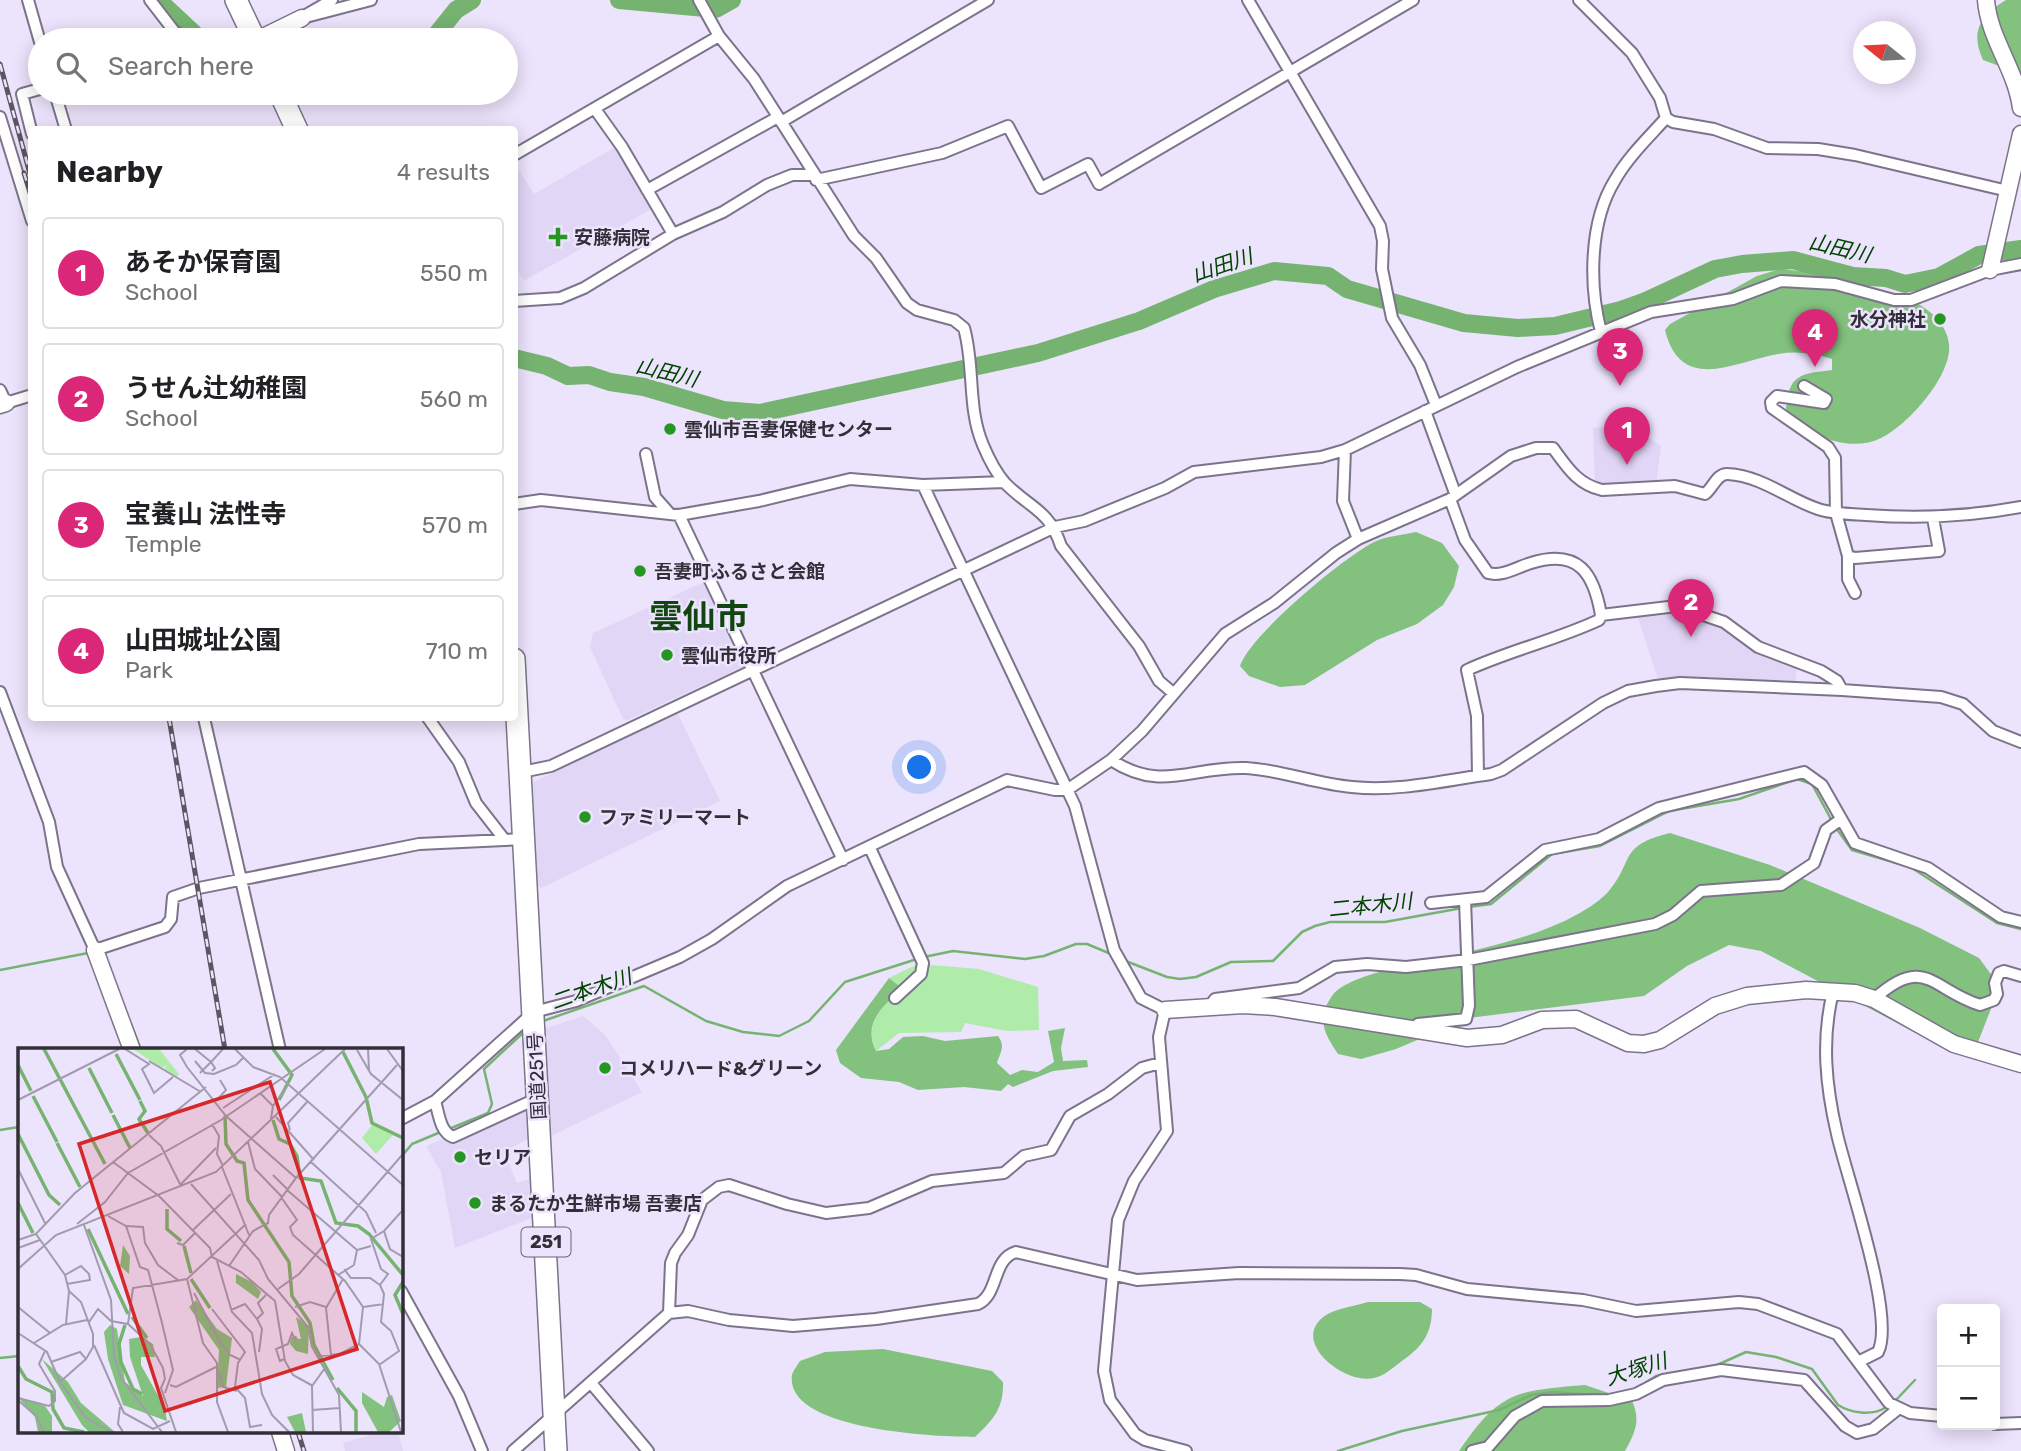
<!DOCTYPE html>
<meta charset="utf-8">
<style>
body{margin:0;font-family:Rubik,"Noto Sans JP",sans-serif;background:#f2f2f2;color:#202124}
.controls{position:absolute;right:21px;bottom:21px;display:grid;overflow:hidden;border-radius:7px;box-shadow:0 4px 18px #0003}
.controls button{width:63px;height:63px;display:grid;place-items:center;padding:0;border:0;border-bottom:2px solid #e0e0e0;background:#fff;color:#202124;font:35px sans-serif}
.compass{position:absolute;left:1853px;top:21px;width:63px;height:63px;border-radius:50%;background:#fff;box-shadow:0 4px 18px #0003;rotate:288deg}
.you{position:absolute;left:920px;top:768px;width:24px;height:24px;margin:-18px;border:5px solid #fff;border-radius:50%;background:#1a73e8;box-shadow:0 0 0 10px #1a73e833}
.badge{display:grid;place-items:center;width:46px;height:46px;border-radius:50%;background:#db2777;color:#fff;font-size:23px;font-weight:700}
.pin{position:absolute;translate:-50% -58px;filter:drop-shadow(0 2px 4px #0008)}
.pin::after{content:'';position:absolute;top:37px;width:24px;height:21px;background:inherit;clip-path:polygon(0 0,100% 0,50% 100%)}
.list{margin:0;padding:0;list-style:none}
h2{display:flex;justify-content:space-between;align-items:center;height:91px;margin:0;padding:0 28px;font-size:30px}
h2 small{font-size:23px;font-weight:400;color:#757577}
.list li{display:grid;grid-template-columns:46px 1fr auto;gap:21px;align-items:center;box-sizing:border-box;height:112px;margin:0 14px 14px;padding:0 14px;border:2px solid #e0e0e0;border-radius:7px}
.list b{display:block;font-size:26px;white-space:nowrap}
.list p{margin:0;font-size:23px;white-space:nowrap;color:#757577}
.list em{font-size:23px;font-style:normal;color:#757577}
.icon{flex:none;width:38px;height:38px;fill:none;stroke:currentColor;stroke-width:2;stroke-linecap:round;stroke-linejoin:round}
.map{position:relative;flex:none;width:2021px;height:1451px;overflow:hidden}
.search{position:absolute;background:#fff;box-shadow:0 4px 18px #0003;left:28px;top:28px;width:490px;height:77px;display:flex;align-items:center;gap:18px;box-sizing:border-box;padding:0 24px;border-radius:38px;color:#757577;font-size:26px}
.panel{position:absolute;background:#fff;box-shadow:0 4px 18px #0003;left:28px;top:126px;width:490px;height:595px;border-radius:7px}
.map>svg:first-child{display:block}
.built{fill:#e2d6f6}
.green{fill:#afeca9}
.forest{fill:#83c17e}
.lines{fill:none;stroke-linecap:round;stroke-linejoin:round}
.stream{stroke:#76b371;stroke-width:2.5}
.river{stroke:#76b371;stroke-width:18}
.street-casing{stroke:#7c748a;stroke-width:14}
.secondary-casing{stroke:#7c748a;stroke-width:19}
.highway-casing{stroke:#7c748a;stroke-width:24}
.street{stroke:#fff;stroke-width:10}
.secondary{stroke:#fff;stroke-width:16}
.highway{stroke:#fff;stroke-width:21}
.rail-casing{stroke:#5b5663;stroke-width:5}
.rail{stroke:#ece3fc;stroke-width:2.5;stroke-dasharray:8;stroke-linecap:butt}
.poi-dot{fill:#269623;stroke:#ece3fc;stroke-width:2.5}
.labels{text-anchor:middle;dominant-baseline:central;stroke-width:5;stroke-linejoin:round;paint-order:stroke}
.shield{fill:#ece3fc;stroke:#6a6574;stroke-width:2}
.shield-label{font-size:18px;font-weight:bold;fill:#332f39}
.poi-label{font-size:19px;font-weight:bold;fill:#332f39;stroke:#ece3fc;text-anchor:start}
.street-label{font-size:19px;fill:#332f39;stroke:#ece3fc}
.water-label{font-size:21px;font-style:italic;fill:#040;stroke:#ece3fc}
.town-label{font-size:33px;font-weight:bold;fill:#124610;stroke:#ece3fc}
.inset-river{fill:none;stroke:#76b371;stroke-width:3.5}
.inset-road{fill:none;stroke:#a29bae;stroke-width:2}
.view{fill:#d62828;fill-opacity:0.15;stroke:#d62828;stroke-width:3.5}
.inset-edge{fill:none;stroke:#332f39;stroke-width:3.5}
</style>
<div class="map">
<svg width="2021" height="1451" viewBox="0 0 2021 1451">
<rect width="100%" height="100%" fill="#ece3fc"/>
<path class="built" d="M617 146 653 208 524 281 515 267 514 170 518 168 534 194Z
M1628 425 1661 446 1656 485 1595 484 1593 428Z
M704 582 744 666 628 720 623 719 590 647 593 633Z
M1670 608 1689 613 1704 622 1720 624 1797 666 1795 684 1658 679 1636 612Z
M677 712 720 801 541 888 537 885 532 786 534 782Z
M583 1016 606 1036 642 1092 549 1137 544 1029Z
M533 1102 535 1135 504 1152 517 1183 535 1177 537 1216 455 1248 441 1172 426 1146Z
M381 1432H398L403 1451H345L343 1443Z"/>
<path class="green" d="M918 964 979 969 1038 987 1039 1030 1007 1031 965 1023 961 1032 899 1033 876 1051C863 1022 883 1005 903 989L889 978Z"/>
<path class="forest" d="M2006 0H2021V74L1983 60C1970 32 1980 16 2006 0Z
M1780 269 1811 272 1918 304C1933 312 1948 327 1949 345 1952 376 1907 426 1881 438 1861 448 1838 444 1818 435 1803 428 1795 424 1786 409 1789 374 1800 374 1832 370V359C1815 353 1796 351 1778 354 1736 361 1681 395 1665 330L1670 324 1757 276Z
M1416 532 1442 543 1459 566 1454 587 1443 605 1417 624 1377 640 1305 685 1280 687 1249 676 1240 666C1250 635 1344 557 1374 542 1386 536 1403 535 1416 532Z
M1670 833 1770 865 1920 928 1979 958 1996 981V996L1978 1042 1961 1048 1914 1032 1761 951 1729 945 1687 966 1644 996 1469 1018 1396 1049 1361 1059 1338 1054C1324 1033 1316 1019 1332 996 1350 971 1436 961 1467 952 1504 943 1544 933 1578 914 1587 909 1601 900 1608 892 1635 861 1617 846 1670 833Z
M889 978 903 989C883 1005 862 1023 876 1051L889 1049 903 1037 923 1036 945 1041 998 1036C1006 1046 1000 1053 997 1063L1010 1075 1022 1070 1038 1072 1054 1062 1048 1031 1065 1028 1061 1048 1063 1061 1087 1060 1088 1067 1053 1071 1013 1087 1008 1084 1001 1091 964 1087 918 1090 899 1082 861 1078 840 1063 836 1050Z
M1368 1302H1420L1432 1309C1432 1331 1424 1345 1406 1358 1397 1364 1385 1376 1374 1378 1346 1385 1292 1344 1322 1318 1332 1309 1355 1306 1368 1302Z
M883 1349 992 1371 1003 1382C1004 1408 993 1420 975 1437 939 1437 784 1431 792 1375 793 1371 798 1364 800 1361L825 1352Z
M1585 1385 1632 1401C1641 1420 1635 1433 1625 1451H1459C1500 1391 1515 1391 1585 1385Z"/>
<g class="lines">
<path class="stream" d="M1836 828 1852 850 1903 865
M1912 868 1997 923 2021 929
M1468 907 1491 904 1552 854 1600 846 1669 811 1739 799 1797 779 1812 784 1833 823
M924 957 953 951 1025 959 1044 956 1076 944H1087L1111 954
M1123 960 1167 977 1180 979 1196 977 1231 962 1273 961 1302 932 1315 926 1330 922H1385L1462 908
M0 970 88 953
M543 1021 644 986 706 1021 743 1032 779 1036 809 1021 845 982 917 959
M131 1024 141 1050
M449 1129 488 1113 492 1104 484 1069 525 1031
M0 1130 19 1127
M401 1157 412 1144 443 1131
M0 1358 19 1356
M1715 1366 1746 1352 1776 1357 1812 1369 1838 1405C1851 1413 1871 1416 1885 1408
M1645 1383 1656 1376 1674 1373
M1895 1401 1915 1380
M1338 1451 1402 1431 1499 1410 1531 1395 1552 1392 1592 1395"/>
<path class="river" d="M158 0 201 40
M619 0 716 9 732 0
M432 40 456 10 472 0
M514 358 547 366 568 376 589 375 610 382 644 387 723 410 760 413 1038 353 1139 321 1214 289 1274 271 1328 276 1347 289 1464 323 1518 328 1555 326 1621 310 1646 301 1715 269 1742 264 1793 260 1853 276 1886 278 1905 284 1939 277 1979 255 2021 249"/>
<g class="street-casing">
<path id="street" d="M28 0 40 42
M150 0 174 31
M699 0 719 36 754 79 854 236 876 258 907 303 917 310 954 320 964 328C975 366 967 408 983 445 988 457 997 474 1005 483 1029 508 1049 509 1061 546L1139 646 1159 681 1172 692
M1248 0 1380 226 1383 241 1382 269 1392 318 1420 365 1436 405
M1579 0 1632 53 1660 98 1666 118 1673 122 1714 129 1767 148 1818 149 1855 155 2008 191
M304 16 332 0
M302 18 371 0
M157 40 174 31 190 40
M55 93 66 130
M595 109 622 147 673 234
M0 117 32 221
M781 122 988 0
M32 134 22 94 40 89
M514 155 719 36
M816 180 942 153 1008 126 1041 188 1088 164 1099 184 1413 0
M647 190 778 117
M514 301 560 298 584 288 673 234 723 212 767 185 792 175H813
M1601 332C1589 286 1589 222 1615 180 1628 157 1648 138 1666 118
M1804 386 1826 399 1824 403 1777 396 1771 402 1772 408 1828 447 1835 458 1836 513 1848 556 1855 558 1939 551 1933 518
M0 390 6 403 32 395
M1425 411 1455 493
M1345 450 1343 501 1358 539
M646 454 655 497 670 514
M923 485 1075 806 1114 950 1141 998 1165 1010 1159 1037 1167 1131 1134 1181 1118 1220 1104 1371 1110 1400 1135 1434 1145 1440 1186 1451
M1450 499 1465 540 1488 573C1503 577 1517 567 1531 563 1579 548 1594 574 1601 615L1677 606 1724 622 1758 647 1821 671 1837 681 1842 690
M514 504 541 500 679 515 759 501 850 479 923 485 1004 482
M679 515 843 860
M1848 556V579L1855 593
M0 692 49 822 57 867 95 950 165 927 171 919 173 897 199 888 419 844 525 839
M204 718 280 1050
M428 718 459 762 476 803 504 839
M1111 760C1162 793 1191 766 1246 768 1282 770 1316 784 1352 787 1398 792 1446 780 1491 774L1502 770 1603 703 1628 691 1656 686 1680 683 1842 690 1941 697 1963 704 1993 731 2021 742
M522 772 551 766 1055 527 1084 521 1165 488 1194 472 1321 457 1345 450 1517 367 1651 312 1733 299 1781 281 1835 284 1894 300H1911L1990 270 2021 264
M1478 776 1477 716 1467 670C1511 650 1556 640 1599 620L1601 615
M870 848 923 963 921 974 895 998
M1431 903 1486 897 1545 850 1599 839 1659 808 1804 772 1822 785 1855 843 1928 868 2001 917 2021 922
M1833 992C1821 1040 1826 1087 1837 1134 1847 1178 1896 1317 1878 1352L1858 1362
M1874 999C1925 953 1932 990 1980 1005L1994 1000 1997 994 1995 983 1999 973 2004 971 2021 976
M1210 1006 1215 999 1299 988 1335 967 1367 964 1406 967 1468 960 1655 924 1673 915 1701 891 1781 885 1814 863 1826 830 1840 820
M1415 1028 1418 1024 1466 1019 1469 1006 1465 900
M435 1101C439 1114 440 1132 453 1137L538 1098
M401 1119 435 1101 534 1012 576 1001 680 957 712 939 787 886 1007 780 1055 790H1067L1111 760 1142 731 1225 634 1274 603 1336 553 1358 539 1450 499 1511 456 1536 448H1553C1567 467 1577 484 1602 490L1675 486 1705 494C1713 488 1717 473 1728 474 1762 476 1788 499 1818 509 1833 514 1851 514 1866 515 1919 519 1968 517 2021 507
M401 1291 459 1396 482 1451
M669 1313 671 1263 675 1253 688 1235 702 1200 719 1187 729 1185 787 1204 826 1213 869 1208 932 1181 1004 1173 1024 1156 1051 1150 1070 1116 1108 1094 1142 1068 1160 1063
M591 1383 648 1451
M1995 1424 2021 1423
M513 1451 669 1313 688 1311 729 1320 793 1326 876 1319 978 1304C999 1294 992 1259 1016 1252L1137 1280 1239 1273 1400 1274 1416 1275 1467 1289 1583 1300 1636 1311 1739 1302 1758 1304 1837 1334 1889 1403 1910 1413 1942 1416
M1472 1451 1488 1447 1515 1416 1542 1401 1609 1400 1636 1394 1663 1380 1721 1370 1804 1380 1845 1426 1857 1433 1873 1429 1898 1409"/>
</g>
<g class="secondary-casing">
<path id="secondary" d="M1986 0C1989 39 2016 69 2021 108
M257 40 302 18
M1990 270 2021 134
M0 405 6 403
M95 950 132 1050
M1165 1010 1243 1005 1275 1007 1467 1038 1502 1035 1542 1020 1576 1019 1628 1043 1644 1044 1660 1040 1715 1006 1747 996 1806 990 1855 993 1874 999 1954 1044 2021 1064
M280 1432 286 1451"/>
</g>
<g class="highway-casing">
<path id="highway" d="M236 0 255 40
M280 93 297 130
M514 659 556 1451"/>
</g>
<use href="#street" class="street"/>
<use href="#secondary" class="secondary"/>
<use href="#highway" class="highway"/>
<g class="rail-casing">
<path id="rail" d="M0 64 32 181
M24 173 32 199
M169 718 225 1050
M298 1432 304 1451"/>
</g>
<use href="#rail" class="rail"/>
</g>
<g class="poi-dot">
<path d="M554.5 226.5h7v7h7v7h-7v7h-7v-7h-7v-7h7z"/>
<circle cx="1940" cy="319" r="7"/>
<circle cx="670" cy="429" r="7"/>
<circle cx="640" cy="571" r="7"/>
<circle cx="667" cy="655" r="7"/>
<circle cx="585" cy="817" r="7"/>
<circle cx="605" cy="1068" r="7"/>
<circle cx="460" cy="1157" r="7"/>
<circle cx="475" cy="1203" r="7"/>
</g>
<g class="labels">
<rect class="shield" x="521.5" y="1227.5" width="49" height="29" rx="5"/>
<g class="shield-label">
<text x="546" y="1242">251</text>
</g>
<g class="poi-label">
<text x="574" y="237">安藤病院</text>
<text x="1926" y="319" text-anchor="end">水分神社</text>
<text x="684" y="429">雲仙市吾妻保健センター</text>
<text x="654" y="571">吾妻町ふるさと会館</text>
<text x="681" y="655">雲仙市役所</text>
<text x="599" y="817">ファミリーマート</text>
<text x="619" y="1068">コメリハード&amp;グリーン</text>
<text x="474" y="1157">セリア</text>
<text x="489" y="1203">まるたか生鮮市場 吾妻店</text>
</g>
<g class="street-label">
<text transform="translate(537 1076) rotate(-93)">国道251号</text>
</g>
<g class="water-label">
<text transform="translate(1840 248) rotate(13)">山田川</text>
<text transform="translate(1222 265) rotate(-19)">山田川</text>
<text transform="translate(667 372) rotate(14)">山田川</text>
<text transform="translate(1370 905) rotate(-6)">二本木川</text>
<text transform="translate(591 989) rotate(-19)">二本木川</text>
<text transform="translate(1636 1369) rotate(-17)">大塚川</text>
</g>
<g class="town-label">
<text x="699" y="616">雲仙市</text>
</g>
</g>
<g transform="translate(18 1048)">
<rect width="385" height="385" fill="#ece3fc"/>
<path d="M115 1H141L161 26 158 29 146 21 149 17 143 20ZM354 77 375 87 358 106 344 90Z" fill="#afeca9"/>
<path d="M105 197 112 208 111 226 102 218ZM218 226 234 234 243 244 240 251 218 235ZM178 252 199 281 214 290 208 339 199 340 201 302 171 259ZM278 269 291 278 290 306 278 303 272 296 273 289 283 291ZM92 277 99 281 107 334 125 348 112 309 111 291 123 289 135 296 137 309H123V317L147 360 149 373 105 357 90 311 86 284ZM24 311 50 334 63 355 97 384H71L64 377ZM344 344 366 359 369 349 374 347 383 373 371 384H360L344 355ZM0 349 27 358 34 368V384H20L17 369ZM284 365 288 384H277L269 369Z" fill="#83c17e"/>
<path class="inset-river" d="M26 1 87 116M255 1 274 27 261 52M325 4 348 49 354 75 385 90M98 6 122 52M0 17 13 43M71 20 94 65M15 48 39 94M122 53 127 63 121 71 130 85M95 67 112 100M207 68 208 96 219 113 226 115 230 152 271 214 274 248 292 275 296 297 315 332M255 72 261 91 272 96 279 108 282 130 303 133 318 175 340 178 351 186 385 227M0 86 31 147 42 157M39 95 62 139M0 155 15 185M149 161V181L163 193M70 181 110 266M166 198 173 225M173 231 192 260M385 234 377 247 385 266M114 269 129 290M107 277 101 296 103 314 115 341 124 346M0 318 8 331 34 344 35 361 46 380 66 384M319 340 338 363V384"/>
<path class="inset-road" d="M107 1 131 16 124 21 136 45 155 29M169 1 162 7 169 19 208 68 278 130M177 1 193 14 182 25M217 1 235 19 262 29 385 137M350 1 351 22M369 1 385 23M339 2 353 26 385 52M131 13 183 44M177 13 187 25 196 26 218 17 226 9M194 23 197 20 193 14 205 1M242 45 255 58 253 71M0 52 101 1M199 52 208 42 202 32M255 58 270 37M205 60 257 26M258 69 296 112M194 76 201 88 199 106 205 118M272 82 270 75 289 54M131 87 143 98 163 138M230 94 237 121 264 149M95 114 141 148 192 200 194 209 223 224 257 253 267 313 275 327 295 338M293 114 348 164 358 185M204 119 231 187M0 121 28 177M255 127 270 142M163 136 198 100M173 136 241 212 250 231 290 279 294 299 321 347 323 384M269 142 339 202M263 149 279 172 272 179 275 187 327 233 345 259 341 296M90 168 108 178 125 179 127 195 140 217 161 233M59 176 87 154 110 125 203 72 307 1M66 177 93 252 96 308 103 330 144 384M108 178 122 219 130 222 144 275 155 322 147 345M175 182 213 146M366 183 372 201 385 209M18 186 47 227 51 243 63 254 75 286V299L68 311 62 304 33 314M0 192 18 186 57 145 188 39M159 195 165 197 177 185M0 200 22 192M199 213 214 264 234 285 244 346 254 367 271 384M211 218 235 183 250 175 251 167 278 130 379 17M0 221 38 187 198 124 327 1M326 221 333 230H352L362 237M47 227 63 218 71 226 72 232 49 236M320 227 336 217 339 202 353 198M169 231 185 295 199 315V354L210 384M260 241 281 226 385 106M176 245 201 292 212 307 223 312M0 259 32 285M277 259 292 254 308 259M345 259 366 256M194 261 227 304 220 315 217 339 227 350 232 379 244 377M213 262 227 256 239 271M71 274 80 261 93 273 110 276 115 240 169 231 228 176M48 276 51 243M110 276 132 296 145 320 147 331 143 340 158 384M0 285 29 304 42 334 68 370 93 384M16 295 45 277 69 272M341 296 361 316 383 384M76 297 106 365 135 381 152 373M241 304 244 281 239 271 245 265 240 255 248 247M313 307 308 260 325 231M302 308 322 306 341 296M266 311 262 313 258 301 270 296 274 285 277 292 278 288M361 317 381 303 373 283 363 274 366 246 362 237 370 226 363 221 353 191 366 183 384 163 385 141M201 324 205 339 219 343M42 334 68 311M152 337 158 339 200 318M0 350 31 358 37 353V343L21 316 27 303M0 352 18 368 26 384M102 359 100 376 105 384M294 362 322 360M295 384 294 338 307 320"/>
<path class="view" d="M252 34 339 301 147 363 61 96Z"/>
<rect width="385" height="385" class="inset-edge"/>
</g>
</svg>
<div class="controls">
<button>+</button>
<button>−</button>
</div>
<svg class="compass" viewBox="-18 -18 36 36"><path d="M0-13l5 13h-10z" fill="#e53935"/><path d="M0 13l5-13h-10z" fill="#757577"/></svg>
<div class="you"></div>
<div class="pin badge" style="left:1627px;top:465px">1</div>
<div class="pin badge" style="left:1691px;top:637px">2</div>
<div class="pin badge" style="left:1620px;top:386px">3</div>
<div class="pin badge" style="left:1815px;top:367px">4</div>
<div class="search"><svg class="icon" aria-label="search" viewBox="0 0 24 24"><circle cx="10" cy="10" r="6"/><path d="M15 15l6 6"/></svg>Search here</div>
<section class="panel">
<h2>Nearby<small>4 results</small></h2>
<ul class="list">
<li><span class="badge">1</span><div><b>あそか保育園</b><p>School</p></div><em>550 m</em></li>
<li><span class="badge">2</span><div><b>うせん辻幼稚園</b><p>School</p></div><em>560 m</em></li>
<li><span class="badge">3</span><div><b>宝養山 法性寺</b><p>Temple</p></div><em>570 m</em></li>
<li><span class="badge">4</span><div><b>山田城址公園</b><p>Park</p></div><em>710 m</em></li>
</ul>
</section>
</div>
